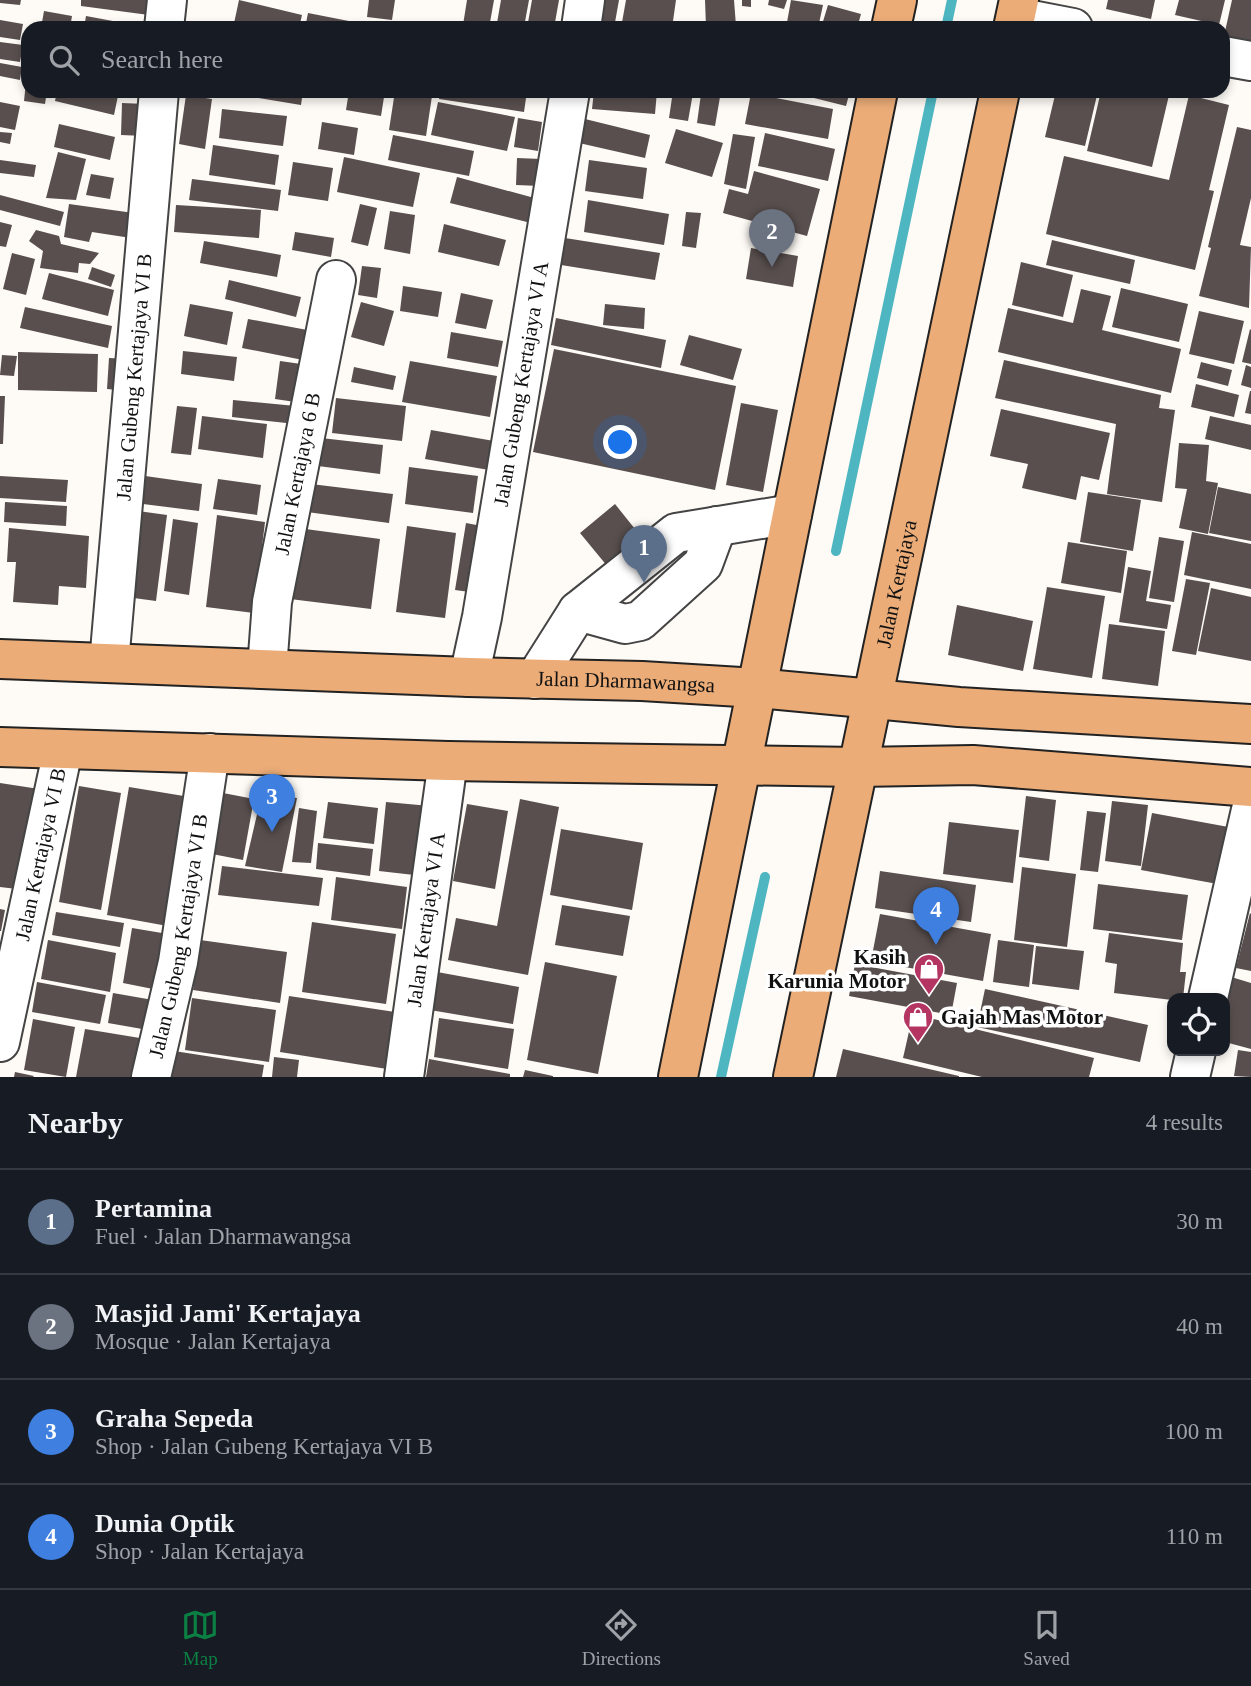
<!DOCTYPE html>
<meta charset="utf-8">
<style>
body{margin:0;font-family:"Times New Roman",serif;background:#20242c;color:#f1f3f6}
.controls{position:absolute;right:21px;bottom:21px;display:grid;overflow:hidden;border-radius:14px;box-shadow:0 4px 10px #0003}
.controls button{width:63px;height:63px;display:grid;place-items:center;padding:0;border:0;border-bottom:2px solid #363941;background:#171b24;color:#f1f3f6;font:35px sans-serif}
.you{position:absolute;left:621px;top:443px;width:24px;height:24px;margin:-18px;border:5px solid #fff;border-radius:50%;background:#1a73e8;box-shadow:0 0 0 10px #1a73e833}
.badge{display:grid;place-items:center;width:46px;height:46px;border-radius:50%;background:#0b8043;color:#fff;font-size:23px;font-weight:700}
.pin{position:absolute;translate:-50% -58px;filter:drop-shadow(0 2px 4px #0008)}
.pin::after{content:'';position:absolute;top:37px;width:24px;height:21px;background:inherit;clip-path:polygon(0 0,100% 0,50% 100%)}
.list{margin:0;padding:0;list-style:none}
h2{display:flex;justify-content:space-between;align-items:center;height:91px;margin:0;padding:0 28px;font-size:30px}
h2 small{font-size:23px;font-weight:400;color:#9ea1a6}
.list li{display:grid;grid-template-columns:46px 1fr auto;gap:21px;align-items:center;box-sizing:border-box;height:105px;padding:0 28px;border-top:2px solid #363941}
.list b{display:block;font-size:26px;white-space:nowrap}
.list p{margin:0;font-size:23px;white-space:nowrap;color:#9ea1a6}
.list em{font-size:23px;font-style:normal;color:#9ea1a6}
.icon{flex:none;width:38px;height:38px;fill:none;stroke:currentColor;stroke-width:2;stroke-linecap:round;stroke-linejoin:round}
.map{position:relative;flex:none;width:1251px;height:1077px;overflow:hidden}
.search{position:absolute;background:#171b24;box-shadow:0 4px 10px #0003;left:21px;right:21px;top:21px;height:77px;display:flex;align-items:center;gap:18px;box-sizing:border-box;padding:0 24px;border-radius:21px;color:#9ea1a6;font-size:26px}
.sheet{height:511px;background:#171b24}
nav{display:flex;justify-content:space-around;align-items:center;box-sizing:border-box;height:98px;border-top:2px solid #363941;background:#171b24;font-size:19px;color:#9ea1a6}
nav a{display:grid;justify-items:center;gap:4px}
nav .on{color:#0b8043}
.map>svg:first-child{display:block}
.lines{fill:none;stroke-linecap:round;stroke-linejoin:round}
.stream{stroke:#4db6c1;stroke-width:10}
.building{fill:#584f4e}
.minor-casing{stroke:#444;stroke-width:42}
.major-casing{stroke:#222;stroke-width:42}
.minor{stroke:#fff;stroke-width:38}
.major{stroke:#ebac78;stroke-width:38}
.labels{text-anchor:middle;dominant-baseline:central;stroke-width:7;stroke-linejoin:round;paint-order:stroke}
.street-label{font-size:21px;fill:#111;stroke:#fff}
.poi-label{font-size:21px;font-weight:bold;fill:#111;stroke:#fff;text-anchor:end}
</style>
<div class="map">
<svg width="1251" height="1077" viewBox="0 0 1251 1077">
<rect width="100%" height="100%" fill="#fefaf5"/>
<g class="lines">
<path class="stream" d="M946 28 952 0
M836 551 933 91
M721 1077 765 877"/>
</g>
<path class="building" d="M0 0H21L20 5 0 3Z
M81 0H151L149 15 81 6Z
M239 0 302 15 299 28H233Z
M369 0H395L392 20 367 17Z
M467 0H494L489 28 463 25Z
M501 0H529L524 27 497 23Z
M532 0H559L554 28H527Z
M599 0H619L614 28 595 24Z
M626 0H676L672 28H621Z
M705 0H734L736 26 706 27Z
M742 0H751V7L742 6Z
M769 0H787L784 9 768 5Z
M791 0 823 5 818 28H786Z
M1108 0H1155L1151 19 1106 9Z
M1179 0H1225L1219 25 1175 15Z
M1232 0H1251V42L1224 36Z
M828 5 861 14 857 28H821Z
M44 11 72 16 70 28H41Z
M308 13 359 23 358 28H305Z
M86 16 145 27V28H84Z
M0 20 23 24 20 40 0 37Z
M766 22 783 24 782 28H765Z
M0 42 23 45 20 62 0 59Z
M0 63 22 67 20 80 0 76Z
M26 82 28 91H47L45 104 24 101Z
M57 91H119L114 115 55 101Z
M122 91H139L130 98 121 97Z
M216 91H303L301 105Z
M349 91H385L381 116 346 110Z
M395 91 432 96 426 136 389 130Z
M440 91H527L524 112 439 99Z
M594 91H657L655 114 592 109Z
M673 91 693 93 688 121 669 118Z
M803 91H850L846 106 802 95Z
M1056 91H1098L1085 146 1045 137Z
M1101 91H1170L1152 167 1087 151Z
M751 93 833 109 828 139 745 124Z
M701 94 720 97 715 126 697 123Z
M186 95 212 99 205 149 179 144Z
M1189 95 1229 105 1209 190 1214 191 1195 270 1046 234 1064 156 1169 180Z
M0 102 20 106 15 130 0 127Z
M438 102 515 117 507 151 431 135Z
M122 103 146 104 145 136 121 135Z
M222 109 287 116 283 146 219 138Z
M518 118 542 122 538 151 514 147Z
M585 119 650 135 645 158 579 143Z
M322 122 358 128 354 155 318 149Z
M59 124 115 137 110 160 54 147Z
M1237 127 1251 130V198L1240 245 1251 247 1249 308 1199 296 1211 248 1208 247Z
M676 129 723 143 712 177 665 163Z
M0 132 12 133 10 144 0 142Z
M765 133 835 149 828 181 758 166Z
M733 134 755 137 746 189 724 184Z
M393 135 474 151 469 176 388 160Z
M213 145 279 155 275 185 209 175Z
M58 152 86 159 76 200 46 198Z
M344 157 420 173 413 207 337 192Z
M517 158 541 159 540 186 516 185Z
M0 160 36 165 34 177 0 173Z
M589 160 647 168 643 199 585 191Z
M293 162 333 168 328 201 288 195Z
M754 171 820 189 807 236 723 213 729 189 748 194Z
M91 174 114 178 110 199 86 195Z
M457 177 538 199 531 223 450 203Z
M192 179 281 190 278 211 189 200Z
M0 195 64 212 60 226 0 210Z
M588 200 669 214 664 245 584 232Z
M69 204 148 215 144 240 92 232 89 242 64 237Z
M360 204 377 208 368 246 351 242Z
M176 205 261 210 259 238 174 232Z
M390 211 415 215 410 254 384 249Z
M686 212 701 213 696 248 682 246Z
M0 222 12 225 6 247 0 246Z
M444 224 506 240 499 266 438 252Z
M36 230 59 236 61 244 99 253 90 264 79 263 78 273 40 268 43 251 29 241Z
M295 232 334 238 331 257 292 250Z
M565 238 660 253 655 280 561 265Z
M1052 240 1135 260 1130 284 1046 265Z
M204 241 281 255 277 277 200 263Z
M751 248 798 256 793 287 746 279Z
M12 253 35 259 26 295 3 289Z
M1021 262 1073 275 1063 317 1012 305Z
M362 266 381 268 377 298 358 295Z
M92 267 115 275 111 287 88 279Z
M49 273 114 290 108 316 42 299Z
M229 280 301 297 296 317 225 299Z
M403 286 442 292 438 317 400 311Z
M1121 288 1188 304 1179 342 1112 327Z
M1081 289 1111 296 1102 330 1181 349 1171 393 998 352 1008 308 1073 323Z
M461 293 493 300 486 329 455 323Z
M361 302 394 311 384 346 351 337Z
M190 304 233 312 227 345 184 336Z
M605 304 645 308 644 329 603 325Z
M25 307 112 326 108 348 20 328Z
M1199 311 1244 321 1234 364 1189 354Z
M556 318 666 340 661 368 551 345Z
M248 319 318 332 313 362 242 348Z
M1250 329 1251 330V364L1242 362Z
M451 332 503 341 498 367 447 358Z
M689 335 742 349 733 380 680 365Z
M554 349 736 386 715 490 533 452Z
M183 351 237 357 234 381 181 374Z
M18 352 98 354 97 392 18 390Z
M2 355 17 356 14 376 0 375Z
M109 358 129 359 128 391 107 389Z
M1004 360 1161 395 1159 408 1175 410 1162 502 1107 494 1116 424 995 398Z
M280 361 308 365 302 403 275 399Z
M410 361 497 376 490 417 402 402Z
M1201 362 1232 370 1228 386 1197 378Z
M1246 365 1251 367V388L1241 385Z
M354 367 396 376 393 390 351 382Z
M1196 384 1239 395 1234 417 1191 407Z
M1250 391H1251V414L1245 413Z
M0 396H5L3 444H0Z
M336 398 406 406 402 441 332 433Z
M233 400 306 407 305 425 232 417Z
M741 403 778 410 763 492 726 485Z
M177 406 197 408 191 455 171 453Z
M1001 409 1110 433 1099 480 1081 476 1076 500 1022 488 1028 464 990 456Z
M202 416 267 424 263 458 198 449Z
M1210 416 1251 425V450L1205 439Z
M431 430 494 441 489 470 425 459Z
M321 438 383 445 380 474 318 466Z
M1179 443 1209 445 1206 481 1218 483 1208 534 1179 528 1187 489 1175 488Z
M409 467 478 476 473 513 405 504Z
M138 475 202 484 199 511 135 503Z
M0 476 68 480 66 502 0 498Z
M218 479 261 485 257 515 213 509Z
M311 484 393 494 389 523 307 512Z
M1218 487 1251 494V541L1209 533Z
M1088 492 1141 500 1133 551 1080 542Z
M5 502 67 506 66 526 4 522Z
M615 504 643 539 608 567 580 533Z
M131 510 167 515 156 601 119 596Z
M217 515 265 522 254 613 206 607Z
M173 519 198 523 189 595 164 591Z
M466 523 487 527 477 593 455 590Z
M407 526 456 533 445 618 396 612Z
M9 528 89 536 86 588 59 586 58 605 13 602 16 562H7Z
M298 528 380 539 371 609 290 599Z
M1192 532 1251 544V589L1184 575Z
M1159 537 1184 541 1174 602 1149 598Z
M1068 542 1127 551 1121 593 1061 583Z
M1128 567 1151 571 1146 601 1171 605 1167 629 1119 622Z
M1186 579 1210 583 1196 655 1172 651Z
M1047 587 1105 596 1092 678 1033 669Z
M1211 588 1251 597V661L1198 651Z
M957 605 1033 621 1023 671 948 655Z
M1109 624 1165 631 1158 686 1102 679Z
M0 783 39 789 25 890 0 887Z
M79 786 121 793 101 910 59 902Z
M129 787 196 798 173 927 107 915Z
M218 792 254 799 243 860 207 853Z
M262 793 297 798 282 872 245 866Z
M1026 796 1056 800 1049 861 1019 857Z
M520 799 559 807 528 975 448 960 456 918 497 926Z
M1112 801 1148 805 1141 866 1105 861Z
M328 802 378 808 374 844 323 838Z
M386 802 430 806 423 876 379 871Z
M467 804 508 811 495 889 453 881Z
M299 808 317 811 311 863 292 862Z
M1087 811 1106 813 1098 872 1080 870Z
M1152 813 1234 828 1223 885 1141 870Z
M949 822 1019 830 1013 883 943 874Z
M561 829 643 843 632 910 550 895Z
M318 843 373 849 370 876 316 869Z
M222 866 323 878 319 906 218 895Z
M1022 867 1076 874 1067 947 1014 940Z
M880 871 976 885 971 922 875 908Z
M336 877 407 887 402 929 331 920Z
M1098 884 1188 895 1182 940 1093 929Z
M562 905 630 916 623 956 555 945Z
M0 909 5 910 1 931H0Z
M56 912 124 923 120 947 52 935Z
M1250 913 1251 914V971L1236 968Z
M880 914 991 934 983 981 871 961Z
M312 922 396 934 386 1004 302 992Z
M132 928 168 934 158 990 123 983Z
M1109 933 1183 943 1180 972H1186L1183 998H1172V1000L1114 993 1117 964 1105 962Z
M48 940 116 953 110 992 41 979Z
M200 940 287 952 280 1003 193 990Z
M998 940 1034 945 1029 987 993 982Z
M1036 946 1084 951 1079 990 1032 984Z
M545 962 617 976 598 1074 527 1060Z
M855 964 957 983 951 1015 849 996Z
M437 972 519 987 513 1024 430 1010Z
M1228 976 1251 983V1049L1225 1042V998Z
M37 982 106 995 100 1024 32 1012Z
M985 989 1148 1025 1140 1062 977 1027Z
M113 993 153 1000 148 1030 108 1023Z
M289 996 395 1012 387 1069 280 1052Z
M192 998 276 1010 269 1062 185 1050Z
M913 1014 1094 1058 1089 1077H982L903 1058Z
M439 1018 514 1029 508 1069 434 1057Z
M33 1019 75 1027 66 1077 24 1070Z
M85 1029 146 1039 140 1077H76Z
M843 1049 959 1076V1077H836Z
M1238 1050 1251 1052V1077L1234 1076Z
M174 1051 264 1065 262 1077H171Z
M274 1057 299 1060 297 1077H272Z
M429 1059 510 1074V1077H426Z
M525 1070 553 1076V1077H523Z
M15 1072 34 1076 33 1077H14Z"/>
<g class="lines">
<g class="minor-casing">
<g id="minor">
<path d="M1016 17 1073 28"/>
<path d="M164 28 167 0"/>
<path d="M581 28 585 0"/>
<path d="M1223 56 1251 61"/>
<path d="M578 611 625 624 640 621 703 564 717 526"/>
<path id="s1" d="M109 663 159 91"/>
<path id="s2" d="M267 669 272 602 336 280"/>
<path id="s3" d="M469 677 482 617 570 91"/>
<path d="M535 679 578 611 676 533 792 514"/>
<path d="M1208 998 1251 810"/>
<path id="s4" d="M0 1042 63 750"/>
<path id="s5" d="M151 1077 178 962 210 753"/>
<path id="s6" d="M404 1077 448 761"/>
<path d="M1190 1077 1196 1051"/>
</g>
</g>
<g class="major-casing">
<g id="major">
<path d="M891 28 897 0"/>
<path d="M1013 28 1019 0"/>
<path id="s7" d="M0 659 469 677 642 681 757 688 959 707 1251 724"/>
<path d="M0 747 448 761 858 767 973 765 1251 787"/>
<path d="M678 1077 878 91"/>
<path id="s8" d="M793 1077 1000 91"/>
</g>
</g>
<use href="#minor" class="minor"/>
<use href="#major" class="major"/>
</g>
<defs>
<g id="shop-pin" transform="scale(1.575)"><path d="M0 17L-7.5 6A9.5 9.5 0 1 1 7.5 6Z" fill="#b43562" stroke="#fff"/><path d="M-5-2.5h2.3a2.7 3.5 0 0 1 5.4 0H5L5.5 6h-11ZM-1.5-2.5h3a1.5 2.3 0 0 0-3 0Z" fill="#fff"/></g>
</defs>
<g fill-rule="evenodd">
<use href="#shop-pin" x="929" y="969"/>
<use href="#shop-pin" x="918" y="1017"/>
</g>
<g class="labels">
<g class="street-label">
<text stroke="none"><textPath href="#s1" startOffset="287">Jalan Gubeng Kertajaya VI B</textPath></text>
<text stroke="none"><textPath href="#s3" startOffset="298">Jalan Gubeng Kertajaya VI A</textPath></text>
<text stroke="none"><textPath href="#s2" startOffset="198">Jalan Kertajaya 6 B</textPath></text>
<text stroke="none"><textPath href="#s8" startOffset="504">Jalan Kertajaya</textPath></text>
<text stroke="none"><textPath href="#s7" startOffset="626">Jalan Dharmawangsa</textPath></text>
<text stroke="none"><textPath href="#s4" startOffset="192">Jalan Kertajaya VI B</textPath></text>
<text stroke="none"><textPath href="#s6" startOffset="159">Jalan Kertajaya VI A</textPath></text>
<text stroke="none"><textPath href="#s5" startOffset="144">Jalan Gubeng Kertajaya VI B</textPath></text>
</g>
<g class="poi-label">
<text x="906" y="957">Kasih<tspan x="906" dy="24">Karunia Motor</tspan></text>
<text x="941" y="1017" text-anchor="start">Gajah Mas Motor</text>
</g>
</g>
</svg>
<div class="controls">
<button><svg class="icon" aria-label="locate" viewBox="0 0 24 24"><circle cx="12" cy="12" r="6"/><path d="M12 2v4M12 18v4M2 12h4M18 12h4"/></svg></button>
</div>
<div class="you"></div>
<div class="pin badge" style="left:644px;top:583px;background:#5c6f8a">1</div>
<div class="pin badge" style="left:772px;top:267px;background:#6b7280">2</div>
<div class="pin badge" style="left:272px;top:832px;background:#3f7fe0">3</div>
<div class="pin badge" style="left:936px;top:945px;background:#3f7fe0">4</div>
<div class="search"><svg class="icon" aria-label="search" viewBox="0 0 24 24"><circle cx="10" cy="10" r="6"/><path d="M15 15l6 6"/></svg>Search here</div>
</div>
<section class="sheet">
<h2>Nearby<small>4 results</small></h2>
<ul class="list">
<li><span class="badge" style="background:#5c6f8a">1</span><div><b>Pertamina</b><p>Fuel · Jalan Dharmawangsa</p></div><em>30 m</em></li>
<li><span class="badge" style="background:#6b7280">2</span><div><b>Masjid Jami' Kertajaya</b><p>Mosque · Jalan Kertajaya</p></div><em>40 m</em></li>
<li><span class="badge" style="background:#3f7fe0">3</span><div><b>Graha Sepeda</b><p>Shop · Jalan Gubeng Kertajaya VI B</p></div><em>100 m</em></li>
<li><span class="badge" style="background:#3f7fe0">4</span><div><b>Dunia Optik</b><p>Shop · Jalan Kertajaya</p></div><em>110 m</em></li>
</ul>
</section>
<nav>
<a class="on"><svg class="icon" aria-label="map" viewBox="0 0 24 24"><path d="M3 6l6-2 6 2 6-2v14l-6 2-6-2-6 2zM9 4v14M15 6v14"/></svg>Map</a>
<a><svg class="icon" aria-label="directions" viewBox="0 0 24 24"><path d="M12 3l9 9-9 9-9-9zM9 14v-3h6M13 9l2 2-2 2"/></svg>Directions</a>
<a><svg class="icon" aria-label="saved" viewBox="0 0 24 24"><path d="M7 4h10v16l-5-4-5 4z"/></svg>Saved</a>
</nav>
